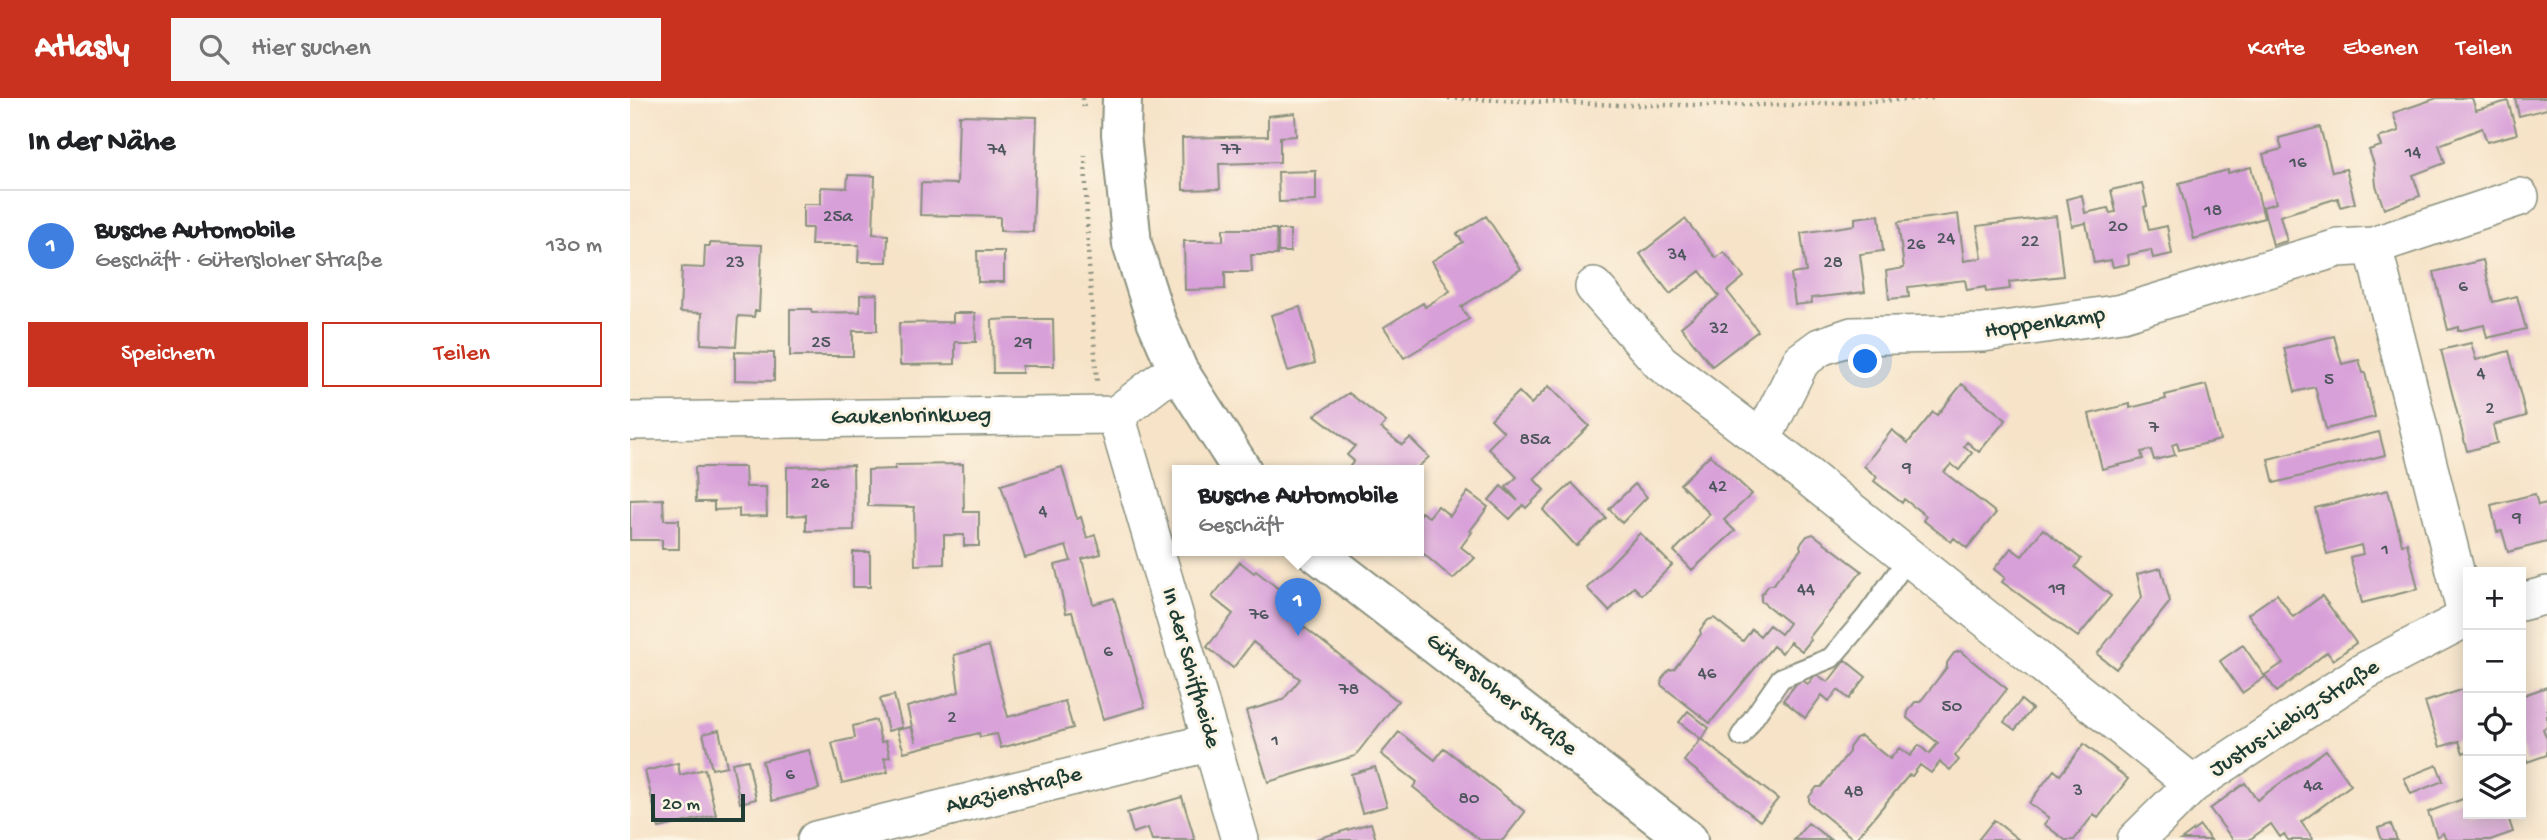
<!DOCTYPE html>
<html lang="de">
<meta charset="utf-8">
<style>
body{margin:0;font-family:"Gochi Hand",sans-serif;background:#f6f6f6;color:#202124}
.controls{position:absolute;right:21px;bottom:21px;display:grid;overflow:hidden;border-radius:0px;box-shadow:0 4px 18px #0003}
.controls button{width:63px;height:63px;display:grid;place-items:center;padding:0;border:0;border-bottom:2px solid #e0e0e0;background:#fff;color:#202124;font:35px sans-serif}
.scale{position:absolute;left:21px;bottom:18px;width:94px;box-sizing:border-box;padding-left:7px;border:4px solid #1f3d34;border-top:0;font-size:19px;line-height:24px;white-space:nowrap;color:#1f3d34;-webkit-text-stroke:5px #fcf5e5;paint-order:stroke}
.you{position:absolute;left:1236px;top:264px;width:24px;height:24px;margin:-18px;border:5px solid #fff;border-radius:50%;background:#1a73e8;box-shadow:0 0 0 10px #1a73e833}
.badge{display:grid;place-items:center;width:46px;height:46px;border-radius:50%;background:#c8321e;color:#fff;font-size:23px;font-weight:700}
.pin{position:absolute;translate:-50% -58px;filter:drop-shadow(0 2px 4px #0008)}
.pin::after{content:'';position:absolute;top:37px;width:24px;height:21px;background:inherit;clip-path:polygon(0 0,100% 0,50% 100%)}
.popup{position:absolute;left:542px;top:367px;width:252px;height:91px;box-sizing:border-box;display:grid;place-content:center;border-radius:0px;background:#fff;filter:drop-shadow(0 2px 5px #0005);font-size:23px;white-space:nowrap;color:#757577}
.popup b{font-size:26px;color:#202124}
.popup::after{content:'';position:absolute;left:50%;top:100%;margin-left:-14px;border:14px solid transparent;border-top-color:#fff}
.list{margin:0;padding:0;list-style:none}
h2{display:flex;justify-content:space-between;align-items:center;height:91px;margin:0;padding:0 28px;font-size:30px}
h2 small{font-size:23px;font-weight:400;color:#757577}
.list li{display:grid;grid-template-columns:46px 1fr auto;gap:21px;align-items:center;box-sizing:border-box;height:112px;padding:0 28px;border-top:2px solid #e0e0e0}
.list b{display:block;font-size:26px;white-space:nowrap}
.list p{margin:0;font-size:23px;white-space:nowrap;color:#757577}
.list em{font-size:23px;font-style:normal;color:#757577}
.actions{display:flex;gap:14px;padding:21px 28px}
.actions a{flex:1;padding:16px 0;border:2px solid #c8321e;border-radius:0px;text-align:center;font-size:24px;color:#c8321e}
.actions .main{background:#c8321e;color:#fff}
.icon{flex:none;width:38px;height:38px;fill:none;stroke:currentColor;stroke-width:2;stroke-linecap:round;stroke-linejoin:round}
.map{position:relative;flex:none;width:1917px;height:742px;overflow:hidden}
header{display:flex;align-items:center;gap:42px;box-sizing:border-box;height:98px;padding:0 35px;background:#c8321e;color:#fff}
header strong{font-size:33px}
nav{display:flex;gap:38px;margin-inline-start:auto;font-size:24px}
.search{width:490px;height:63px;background:#f6f6f6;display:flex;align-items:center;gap:18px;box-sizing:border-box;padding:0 24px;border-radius:0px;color:#757577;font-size:26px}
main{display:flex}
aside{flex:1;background:#fff}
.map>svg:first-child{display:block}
.building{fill:#d8a0d9}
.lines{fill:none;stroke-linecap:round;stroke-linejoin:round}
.service-casing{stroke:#8a907e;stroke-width:23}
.minor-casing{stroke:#8a907e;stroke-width:40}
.secondary-casing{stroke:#8a907e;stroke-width:42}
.path{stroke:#8a907e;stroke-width:4.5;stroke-dasharray:2 5;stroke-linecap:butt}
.service{stroke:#fff;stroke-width:19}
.minor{stroke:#fff;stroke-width:37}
.secondary{stroke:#fff;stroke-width:38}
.labels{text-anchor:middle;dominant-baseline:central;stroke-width:6;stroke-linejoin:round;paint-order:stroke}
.number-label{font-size:19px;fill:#4d565d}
.street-label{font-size:23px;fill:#1f3d34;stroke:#fcf5e5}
</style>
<header>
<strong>Atlasly</strong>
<div class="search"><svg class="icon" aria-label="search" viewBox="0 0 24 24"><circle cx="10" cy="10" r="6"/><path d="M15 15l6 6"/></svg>Hier suchen</div>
<nav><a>Karte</a><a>Ebenen</a><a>Teilen</a></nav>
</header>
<main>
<aside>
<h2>In der Nähe<small></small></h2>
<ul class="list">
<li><span class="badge" style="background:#3f7fe0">1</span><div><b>Busche Automobile</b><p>Geschäft · Gütersloher Straße</p></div><em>130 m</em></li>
</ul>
<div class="actions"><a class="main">Speichern</a><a>Teilen</a></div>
</aside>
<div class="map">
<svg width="1917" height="742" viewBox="0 0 1917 742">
<rect width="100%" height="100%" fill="#fcf5e5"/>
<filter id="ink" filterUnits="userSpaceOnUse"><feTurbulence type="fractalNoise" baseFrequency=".0143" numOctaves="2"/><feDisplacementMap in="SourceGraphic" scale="14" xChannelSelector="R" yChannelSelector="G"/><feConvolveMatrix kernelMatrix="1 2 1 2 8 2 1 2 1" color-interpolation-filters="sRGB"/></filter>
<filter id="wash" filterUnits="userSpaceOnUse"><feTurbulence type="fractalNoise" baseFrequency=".00686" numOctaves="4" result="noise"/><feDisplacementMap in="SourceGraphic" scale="28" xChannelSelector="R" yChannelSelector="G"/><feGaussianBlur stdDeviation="1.57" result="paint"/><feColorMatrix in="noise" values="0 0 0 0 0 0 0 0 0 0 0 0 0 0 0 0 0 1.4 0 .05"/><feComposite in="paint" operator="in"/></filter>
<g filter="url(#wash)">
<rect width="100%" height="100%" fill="#f6e3c8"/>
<g id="blocks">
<path class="building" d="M1807 0H1842L1846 12 1878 3 1887 36 1857 44 1852 30 1809 47 1815 65 1783 77 1790 98 1754 111 1746 87 1744 66 1739 52 1751 48 1748 40 1769 33 1763 15Z
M1885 0H1917V11L1889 18Z
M665 15 666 38 650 39V64L589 66 590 91 553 92 552 40 638 38V18Z
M329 17 407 19 403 134 370 133V119L290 117 291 85 327 86Z
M1690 29 1702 74 1716 71 1725 105 1710 109 1708 100 1650 118 1657 143 1643 147 1633 109 1646 105 1633 56 1652 51 1649 40Z
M1621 69 1634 120 1564 141 1549 85 1598 72V75Z
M686 73V103L649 104 648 74Z
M218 77 245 78 243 136 258 137 257 164H228L229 147H181L182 130H173V106H191V89L217 90Z
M1512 85 1517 108 1514 109 1519 132 1537 128 1542 156 1523 160 1521 152 1498 157 1499 166 1483 169 1481 162 1464 165 1456 125 1442 128 1437 101 1452 97 1455 115 1478 110 1480 115 1486 114 1481 92Z
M1328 116 1334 163 1352 160 1347 128 1426 118 1433 178 1379 184 1380 191 1356 194 1355 189 1337 192 1335 182 1278 189 1279 199 1259 201 1256 173 1274 170 1268 124Z
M1249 117 1253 153 1230 156 1235 194 1181 200 1182 205 1165 207 1161 176 1176 174 1171 135 1225 127V120Z
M856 118 891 171 831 209 839 221 774 260 754 229 793 205 795 209 820 193 802 163 833 144 827 136Z
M1055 121 1086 160 1094 154 1114 179 1097 193 1128 233 1082 268 1051 229 1089 198 1070 173 1040 196 1010 156Z
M593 131H646L647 157H621L622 174H595V191L555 192 554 143H593Z
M648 132H660V154H648Z
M80 145 132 147 129 213H125L124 219 108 218 106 248 71 246 72 215 50 214 52 169 74 170 75 148H80Z
M347 153H374V184H348Z
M1853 162 1863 204 1887 198 1896 231 1857 240 1854 227 1828 233V229L1818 232 1804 174Z
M247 196V233H223V258H160V211H181L182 215 230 214V197Z
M670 209 685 265 658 273 641 217Z
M323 215H345L346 244H325V266L270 267 269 225 323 224Z
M382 221H423L424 268H392V275H363L362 222Z
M1704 238 1712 266 1729 262 1733 275H1735L1745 319 1696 331 1685 289 1665 294 1654 250Z
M1841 245 1846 262 1879 253 1896 318 1863 327 1867 345 1837 353 1811 252Z
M105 254 144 255V283L105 282Z
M1332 286 1376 322 1349 354 1337 344 1334 348 1342 355 1329 372 1321 366 1314 374 1366 415 1337 450 1324 440 1321 444 1293 422 1296 418 1274 401 1272 405 1244 383 1247 379 1234 368 1262 332 1278 345 1303 314 1307 317Z
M1576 287 1590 342 1549 352 1547 345 1542 347 1545 357 1524 362 1521 352 1511 354 1513 361 1472 371 1459 316 1500 306V310L1536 301 1535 297Z
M919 288 959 328 904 381 914 392 896 410 893 407 880 421 859 402 871 388 888 403 876 389 887 379 858 350 874 334 861 321 889 294 901 306Z
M719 295 756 324 751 330 772 347 780 340 799 359 785 372H717L724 363 717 357 725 348 685 317Z
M1749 334 1755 357 1644 385 1638 361Z
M1080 357 1122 396 1094 422 1105 433 1062 472 1044 453 1080 416 1050 386Z
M333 366 334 414H349V448H334V437H314V466L285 467 284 409 238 408V372L265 371V367Z
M223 367 224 432 176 433V417L157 418V369Z
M65 369H115L116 389H136L137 418 109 419V411L84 412V404H66Z
M432 369 447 421 451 419 457 440 465 437 471 456 452 461 463 506 484 500 515 609 473 621 442 514 436 515 425 467 441 463 436 448 395 460 371 387Z
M942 385 976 420 946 448 913 412Z
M1005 386 1017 399 992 425 979 411Z
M1758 392 1772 446 1777 445 1788 491 1732 505 1720 459 1733 456 1731 447 1697 456 1685 410Z
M838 394 858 409 840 433 842 434 831 449 845 460 823 481 789 452V417L791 414 799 419 808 408 820 418Z
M1905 396 1908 407 1917 405V444L1878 454 1872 433 1867 434 1861 407Z
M33 401 34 422H49V451H32V442H0V402Z
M1413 431 1451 461 1445 469 1481 498 1448 539 1372 484 1375 480 1364 471 1381 450 1392 458Z
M1010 435 1042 467 1012 497 1004 489 979 513 957 490Z
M1183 436 1232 473 1179 540 1181 542 1172 553 1160 544 1152 555 1143 548 1080 625 1031 587 1032 581 1039 572 1044 571 1071 536 1070 532 1078 522 1084 520 1113 543 1122 531 1130 538 1139 527 1151 536 1159 525 1131 503V497L1139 487H1143L1171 451 1170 447 1177 438Z
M223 454H240V489H223Z
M610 464 624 475 626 473 665 504 655 517 672 531 674 529 768 603 725 658 638 684 616 613 653 602 670 581 623 544 603 570 577 549 603 516 582 499Z
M1531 470 1540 504 1486 571 1467 556 1512 499 1507 476Z
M1647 496 1663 519 1692 498 1726 545 1703 562 1697 554 1647 594 1635 577 1653 565 1618 516Z
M1613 547 1635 579 1612 595 1590 563Z
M359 548 378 619 435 603 443 630 371 650 367 636 350 639 349 635 274 654 267 632 281 629 286 644 277 609 329 594 324 557Z
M1330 553 1377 591 1325 658 1329 662 1320 672 1310 664 1301 675 1290 667 1282 678 1279 677 1225 742 1179 705V699L1187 689H1191L1219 654V650L1226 640 1231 638 1260 661 1269 650 1280 658 1289 647 1299 656 1308 645 1277 620 1278 614 1285 604H1290L1317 569V565L1324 555Z
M1215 562 1236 579 1219 601 1208 592 1199 603 1192 597 1175 620 1153 602 1170 581 1178 586 1186 576 1198 584Z
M1917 589V629L1913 631 1917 641V657L1897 664 1891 648V598Z
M1834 591 1838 602V653L1833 655 1829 643 1810 649 1795 604Z
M264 597 272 629 258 633 250 601Z
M1391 602 1402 611 1385 632 1374 624Z
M1058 613 1079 630 1071 641 1049 624Z
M246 622 251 644 256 643 260 659 254 660 258 674 212 685 202 645 225 640 223 628Z
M89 632 97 668 82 671 73 636Z
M769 634 805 662 814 650 895 714 873 742H850L783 689 787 684 751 656Z
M1071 641 1148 701 1130 723 1054 663Z
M1454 646 1498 681 1468 720 1464 716 1444 742H1435L1414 726 1419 720 1399 705 1424 672 1430 677Z
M179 652 189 691 142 703 132 663Z
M1696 652 1721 687 1671 724 1683 741 1681 742H1658L1654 736 1650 739 1641 726 1619 742H1603L1580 711 1615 685 1627 702Z
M118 662 126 701 110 705 102 665Z
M48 665 50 677 75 671 86 717 29 730 15 673Z
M1807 667 1813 683 1781 696 1774 680Z
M745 669 757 708 732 715 721 676Z
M552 699 565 742H522L518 730 503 735 497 715Z
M1838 699V716H1877L1883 734 1860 742H1816L1813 735 1807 739 1798 714Z
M1364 722 1389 742H1348Z
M741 725 746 742H686V741Z
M1178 725 1201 742H1164Z
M1761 726 1767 742H1752L1748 730Z
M1570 728 1581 742H1551Z"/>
</g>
</g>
<g filter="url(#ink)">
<use href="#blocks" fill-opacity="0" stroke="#8a907e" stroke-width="2"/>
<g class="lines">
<g class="service-casing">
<path id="service" d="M1111 638 1151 580 1201 560 1236 519 1279 459"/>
</g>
<g class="minor-casing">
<path id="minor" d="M1743 148 1837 520
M964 189 1031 265 1132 342 1563 686
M486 317 610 742
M0 323 486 317 530 283 548 272
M1132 342 1171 263 1190 249 1222 238 1353 235 1492 215 1708 150 1743 148 1890 99
M1891 504 1917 497
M186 742 582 644
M1506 742 1563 686 1733 574 1838 519"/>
</g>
<g class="secondary-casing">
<path id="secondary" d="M492 0 491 36 502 146 526 222 548 272 612 372
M683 452 1058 742"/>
</g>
<path class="path" d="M453 0 454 13
M818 0 990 7H1163L1304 0
M455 57 458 152 467 286"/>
<use href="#service" class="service"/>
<use href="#minor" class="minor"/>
<use href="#secondary" class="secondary"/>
</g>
</g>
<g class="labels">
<g class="number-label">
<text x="367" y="52">74</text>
<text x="601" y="52">77</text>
<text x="1783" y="55">14</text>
<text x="1668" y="65">16</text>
<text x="1583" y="113">18</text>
<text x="208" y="119">25a</text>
<text x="1488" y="129">20</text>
<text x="1316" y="141">24</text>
<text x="1400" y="144">22</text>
<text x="1286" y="147">26</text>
<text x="1047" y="157">34</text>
<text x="105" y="165">23</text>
<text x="1203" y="165">28</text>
<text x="1833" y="189">6</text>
<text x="1089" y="231">32</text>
<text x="191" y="245">25</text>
<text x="393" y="245">29</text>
<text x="1851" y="276">4</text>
<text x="1699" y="282">5</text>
<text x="1860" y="311">2</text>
<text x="1524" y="330">7</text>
<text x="905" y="342">85a</text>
<text x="1277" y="370">9</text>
<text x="190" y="386">26</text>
<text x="1088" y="389">42</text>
<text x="413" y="414">4</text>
<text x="1887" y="420">9</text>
<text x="1755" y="452">1</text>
<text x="1427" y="491">19</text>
<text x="1176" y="492">44</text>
<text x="629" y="517">76</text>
<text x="478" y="554">6</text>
<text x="1077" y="576">46</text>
<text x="719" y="592">78</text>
<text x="1322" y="609">50</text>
<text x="322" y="620">2</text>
<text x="645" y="643">1</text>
<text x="160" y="677">6</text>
<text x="1683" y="688">4a</text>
<text x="1448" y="693">3</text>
<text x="1224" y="694">48</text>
<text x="839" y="701">80</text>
</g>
<g class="street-label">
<text transform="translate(1415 226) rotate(-8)">Hoppenkamp</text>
<text transform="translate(281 319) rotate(-1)">Gaukenbrinkweg</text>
<text transform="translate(560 570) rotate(74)">In der Schiffheide</text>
<text transform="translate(871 597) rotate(38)">Gütersloher Straße</text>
<text transform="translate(1665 621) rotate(-33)">Justus-Liebig-Straße</text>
<text transform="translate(384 693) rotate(-14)">Akazienstraße</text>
</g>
</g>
</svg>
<div class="controls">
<button>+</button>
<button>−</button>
<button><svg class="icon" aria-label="locate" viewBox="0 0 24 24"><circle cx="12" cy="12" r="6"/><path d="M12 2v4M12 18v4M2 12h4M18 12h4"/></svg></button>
<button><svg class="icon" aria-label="layers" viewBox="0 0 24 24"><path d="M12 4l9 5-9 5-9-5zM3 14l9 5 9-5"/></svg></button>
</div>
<div class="scale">20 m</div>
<div class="you"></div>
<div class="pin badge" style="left:668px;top:538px;background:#3f7fe0">1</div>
<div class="popup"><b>Busche Automobile</b>Geschäft</div>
</div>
</main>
